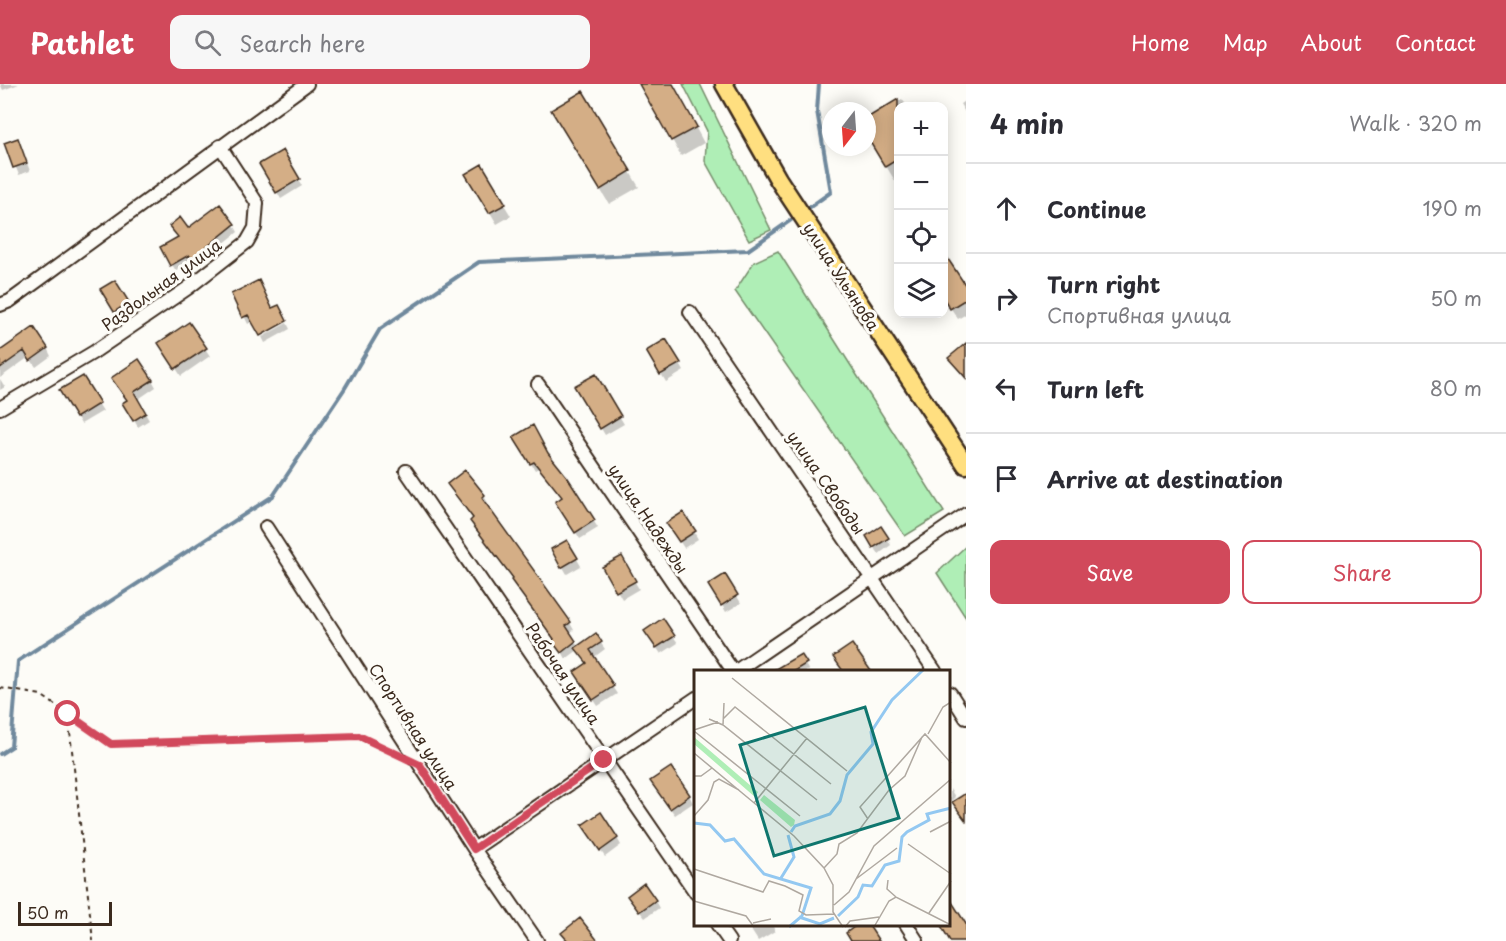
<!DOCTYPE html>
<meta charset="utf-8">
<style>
body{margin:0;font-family:"Playpen Sans",sans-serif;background:#f7f7f7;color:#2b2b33}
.controls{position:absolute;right:18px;top:18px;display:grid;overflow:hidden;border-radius:12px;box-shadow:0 3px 15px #0003}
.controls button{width:54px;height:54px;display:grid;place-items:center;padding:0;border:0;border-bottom:2px solid #e1e1e2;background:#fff;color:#2b2b33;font:30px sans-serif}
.compass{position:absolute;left:822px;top:18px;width:54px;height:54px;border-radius:50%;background:#fff;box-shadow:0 3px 15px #0003;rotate:197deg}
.scale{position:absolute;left:18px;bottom:15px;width:94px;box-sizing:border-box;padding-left:6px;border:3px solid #3b2a1e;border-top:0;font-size:16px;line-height:21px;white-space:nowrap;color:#3b2a1e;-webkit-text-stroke:4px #fdfcf7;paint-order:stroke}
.stop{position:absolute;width:18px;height:18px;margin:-14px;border:4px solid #d1495b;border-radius:50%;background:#fff}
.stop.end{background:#d1495b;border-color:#fff;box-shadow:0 2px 6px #0008}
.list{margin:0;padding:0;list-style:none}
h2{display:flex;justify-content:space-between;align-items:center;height:78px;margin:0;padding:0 24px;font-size:26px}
h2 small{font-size:20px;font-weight:400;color:#7c7c81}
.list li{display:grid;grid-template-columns:39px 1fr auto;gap:18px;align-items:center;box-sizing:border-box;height:90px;padding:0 24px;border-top:2px solid #e1e1e2}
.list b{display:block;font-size:22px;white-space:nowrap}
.list p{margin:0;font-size:20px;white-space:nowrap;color:#7c7c81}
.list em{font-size:20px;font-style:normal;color:#7c7c81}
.actions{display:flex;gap:12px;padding:18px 24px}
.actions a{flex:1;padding:14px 0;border:2px solid #d1495b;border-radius:12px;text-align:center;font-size:21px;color:#d1495b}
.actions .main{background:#d1495b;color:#fff}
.icon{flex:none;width:33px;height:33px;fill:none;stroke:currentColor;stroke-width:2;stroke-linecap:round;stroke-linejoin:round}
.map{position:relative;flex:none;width:966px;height:857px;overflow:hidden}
header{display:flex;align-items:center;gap:36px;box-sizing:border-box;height:84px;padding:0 30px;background:#d1495b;color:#fff}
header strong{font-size:28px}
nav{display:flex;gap:33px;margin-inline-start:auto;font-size:21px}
.search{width:420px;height:54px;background:#f7f7f7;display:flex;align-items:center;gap:15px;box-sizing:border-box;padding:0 21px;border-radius:12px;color:#7c7c81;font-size:22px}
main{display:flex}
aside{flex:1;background:#fff}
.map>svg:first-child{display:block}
.green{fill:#afeeb6;stroke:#758c6a;stroke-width:1.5}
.shadow{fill:#0003}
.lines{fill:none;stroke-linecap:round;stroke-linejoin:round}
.stream{stroke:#70899d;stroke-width:4}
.building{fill:#d4ae86;stroke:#3b2a1e;stroke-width:1.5}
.minor-casing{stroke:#3b2a1e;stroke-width:16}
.major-casing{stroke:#3b2a1e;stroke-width:21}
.path{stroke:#3b2a1e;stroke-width:2;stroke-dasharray:4.5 4.5;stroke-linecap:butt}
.minor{stroke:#fdfcf7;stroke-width:12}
.major{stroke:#ffdf80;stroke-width:16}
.route{stroke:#d1495b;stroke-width:8}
.labels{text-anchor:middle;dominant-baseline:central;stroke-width:6;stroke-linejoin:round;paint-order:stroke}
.street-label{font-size:16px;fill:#3b2a1e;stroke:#fdfcf7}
.inset-river{fill:none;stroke:#93c8f1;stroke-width:3}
.inset-road{fill:none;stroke:#afa8a0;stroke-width:1.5}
.view{fill:#0f766e;fill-opacity:0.15;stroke:#0f766e;stroke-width:3}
.inset-edge{fill:none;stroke:#3b2a1e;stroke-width:3}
</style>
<header>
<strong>Pathlet</strong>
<div class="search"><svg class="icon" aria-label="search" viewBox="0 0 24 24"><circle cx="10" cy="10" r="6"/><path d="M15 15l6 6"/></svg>Search here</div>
<nav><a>Home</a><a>Map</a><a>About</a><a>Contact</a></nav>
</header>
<main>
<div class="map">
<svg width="966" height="857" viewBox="0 0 966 857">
<rect width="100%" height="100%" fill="#fdfcf7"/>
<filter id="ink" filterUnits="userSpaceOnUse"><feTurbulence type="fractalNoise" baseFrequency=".0167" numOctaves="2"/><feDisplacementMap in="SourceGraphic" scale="12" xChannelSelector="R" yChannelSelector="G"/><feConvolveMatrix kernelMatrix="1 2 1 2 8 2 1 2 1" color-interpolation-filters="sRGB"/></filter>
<g filter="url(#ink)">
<path class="green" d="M683 0H700L771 146 749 156 705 77 707 47Z
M778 167 944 428 905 452 735 207 754 178Z
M966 462V534L937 489Z"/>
<path class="shadow" d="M0 0H19L3 6Z
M641 0H672L704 59 681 72Z
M583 9 639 103 609 120 553 26Z
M902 15 907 22H898V95L895 97 867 50V36Z
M966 16V30L960 20Z
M6 60 21 63 30 87 19 91Z
M282 68 302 102 281 115 261 81Z
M481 82 511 132 497 140 467 90Z
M234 141 238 148 197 181 194 177 176 187 162 164 188 146Z
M944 172 966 205V230L958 235 944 214Z
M114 198 132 226 119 234 102 206Z
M233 210 272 226 248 240Z
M287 239 290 245 265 259 262 253Z
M189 240 210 272 181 292 164 266Z
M666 257 684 287 666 298 648 268Z
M966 261V296L950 275Z
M47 264 51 272 36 283 29 273 0 294V269Z
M595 292 624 340 605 351 576 303Z
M82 294 103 327 81 340 61 307Z
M0 295 5 303 0 306Z
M152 296 156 303 137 316 149 336 138 343 124 320 128 317 117 301Z
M515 354 548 371 567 395 598 444 580 455 557 418 563 414 539 384 535 386Z
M465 388 484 412 488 419 485 421 570 539 574 546 569 549 579 564 600 558 605 565 593 574 617 610 598 622 580 595 588 580 578 566 566 575 556 556 449 401Z
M672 446 694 448 698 455 684 464Z
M887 454 891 461 879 470 872 460Z
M567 458 581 482 567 490 553 466Z
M621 474 639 505 622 515 604 484Z
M725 492 741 519 726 528 710 501Z
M673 552 678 559 661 570 650 554Z
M800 572 809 587H786L783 582Z
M656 705 689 711 693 719 675 731Z
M950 705 955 713 950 718Z
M588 749 617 754 621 761 605 773Z
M655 817 659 824 645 834 633 819Z
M747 840H772L775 847 758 857Z"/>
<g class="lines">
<path class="stream" d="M810 123 831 108 817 27 819 0
M0 670 11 663 18 577 273 412 345 304 380 245 479 178 748 166 791 136"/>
</g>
<path class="building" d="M639 0H673L697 43 671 57Z
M583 7 631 87 600 106 551 26Z
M898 15V75L885 83 867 53V34Z
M18 54 27 79 13 84 4 59Z
M283 66 300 95 276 109 259 80Z
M482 80 506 120 489 129 465 90Z
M220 120 235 140 192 175 189 171 170 182 160 163 178 153 169 142 180 133 188 144Z
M944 169 966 202V215L950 225 944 215Z
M115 196 129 218 114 228 100 205Z
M259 196 272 224 279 221 287 237 260 252 248 231 242 234 231 210Z
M189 238 207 264 175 285 158 259Z
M34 243 48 264 30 277 24 267 0 284V267Z
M666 255 681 279 660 291 646 267Z
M966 259V294L948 274Z
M139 275 153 296 134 308 146 329 133 337 122 319 127 316 111 294Z
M596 290 621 332 600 345 574 302Z
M83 292 100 319 76 334 59 306Z
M533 341 548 369 568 394 595 436 575 449 555 418 562 413 534 378 530 380 513 353Z
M465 386 485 411 482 414 571 538 566 542 576 557 561 569 552 557 554 555 511 496 513 494 470 437 473 434 447 400Z
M683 428 696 447 679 458 666 439Z
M881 442 889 454 873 464 866 452Z
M567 456 578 474 561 484 551 465Z
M622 472 636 497 616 508 602 483Z
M725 490 738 511 721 522 708 501Z
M663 534 675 552 656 564 644 547Z
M596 549 602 558 590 566 614 602 593 616 574 588 587 579 575 564Z
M852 560 871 587H843L833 573Z
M801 570 807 579 794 587H772Z
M671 683 690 711 670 725 650 697Z
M966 709V737L952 718Z
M601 728 618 754 600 767 582 741Z
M644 799 656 816 639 828 627 812Z
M950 815 966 840V857H950L940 840H950Z
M580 834 598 857H568L561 849Z
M858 840H868L879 857H851L846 849Z"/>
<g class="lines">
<g class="minor-casing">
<path id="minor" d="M0 221 10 217 307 0
M690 228 935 587
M538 300 733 587
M0 324 94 268 188 204 247 158 255 144 257 119 220 62
M406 387 696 809
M266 443 474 765 537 857
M736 587 966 430
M950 609 966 634
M474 765 696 614
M717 840 729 857
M906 840 917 857"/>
</g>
<g class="major-casing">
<path id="major" d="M724 0 778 95 966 381"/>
</g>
<path class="path" d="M0 604 41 611 111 660 359 653 399 671
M68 630 93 857"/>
<use href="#minor" class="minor"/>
<use href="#major" class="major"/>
</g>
</g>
<g class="lines" filter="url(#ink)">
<path class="route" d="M68 630 111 660 359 652 420 681 474 765 604 676"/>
</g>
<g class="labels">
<g class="street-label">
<text transform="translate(842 192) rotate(57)">улица Ульянова</text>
<text transform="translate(161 200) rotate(-36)">Раздольная улица</text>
<text transform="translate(827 398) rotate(55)">улица Свободы</text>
<text transform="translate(649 434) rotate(56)">улица Надежды</text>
<text transform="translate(564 589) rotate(56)">Рабочая улица</text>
<text transform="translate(414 642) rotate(57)">Спортивная улица</text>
</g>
</g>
<g transform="translate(694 586)">
<rect width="256" height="256" fill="#fdfcf7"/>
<path d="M0 67 64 122 61 127 0 74ZM70 125 101 150 100 155 97 157 66 130Z" fill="#afeeb6"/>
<path class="inset-river" d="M0 153 16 155 31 171 40 169 70 204 117 218 108 246 95 257M97 162 101 156 136 144 146 131 153 105 179 74 177 62 198 30 229 0M87 208 100 187 94 165M144 246 164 227 169 215 178 216 191 195 205 191 208 167 213 162 235 150 233 144 257 138M105 247 126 254 140 248"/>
<path class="inset-road" d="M38 8 153 101M15 49 29 55 123 130M29 49 41 37 137 114M29 55 30 33M0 60 24 52M0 61 106 146M234 64 249 37 257 32M0 83 100 166 130 198 139 215V242L149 257M0 106H7L18 98M60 133 113 68M0 146 14 130 20 112 25 109 45 120M174 149 166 137 231 64 257 93M236 162 257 151M214 174 257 204M130 198 143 184 145 174 163 163 195 120 211 106 228 67M0 199 69 222 75 211 91 216 109 225 105 241 112 245 140 244M162 209 203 178M194 210 193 219 202 227M0 231 52 246 60 257M140 235 155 222 180 176 257 109M235 243 257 211M59 253 77 249M151 257 156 251 185 247M180 257 195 231 202 227 257 255"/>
<path class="view" d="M171 37 205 148 80 186 46 75Z"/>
<rect width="256" height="256" class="inset-edge"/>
</g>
</svg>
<div class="controls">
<button>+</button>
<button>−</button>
<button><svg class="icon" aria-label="locate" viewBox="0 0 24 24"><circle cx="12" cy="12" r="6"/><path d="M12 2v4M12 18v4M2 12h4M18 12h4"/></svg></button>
<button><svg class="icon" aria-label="layers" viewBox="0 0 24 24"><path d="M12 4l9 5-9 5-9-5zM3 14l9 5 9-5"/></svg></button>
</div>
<svg class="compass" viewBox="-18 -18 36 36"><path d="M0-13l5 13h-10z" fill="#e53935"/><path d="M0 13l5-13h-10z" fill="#7c7c81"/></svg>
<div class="scale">50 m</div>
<div class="stop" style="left:68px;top:630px"></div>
<div class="stop end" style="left:604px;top:676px"></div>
</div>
<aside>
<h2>4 min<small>Walk · 320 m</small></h2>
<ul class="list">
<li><svg class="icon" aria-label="ahead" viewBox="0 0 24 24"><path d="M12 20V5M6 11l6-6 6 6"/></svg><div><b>Continue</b></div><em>190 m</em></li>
<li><svg class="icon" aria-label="right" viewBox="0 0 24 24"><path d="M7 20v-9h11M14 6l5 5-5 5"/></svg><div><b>Turn right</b><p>Спортивная улица</p></div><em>50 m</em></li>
<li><svg class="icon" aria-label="left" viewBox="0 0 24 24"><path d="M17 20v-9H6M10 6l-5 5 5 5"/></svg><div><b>Turn left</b></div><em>80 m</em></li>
<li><svg class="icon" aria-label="arrive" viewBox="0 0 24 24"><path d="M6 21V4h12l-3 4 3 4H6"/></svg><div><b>Arrive at destination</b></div></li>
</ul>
<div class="actions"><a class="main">Save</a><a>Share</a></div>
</aside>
</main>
